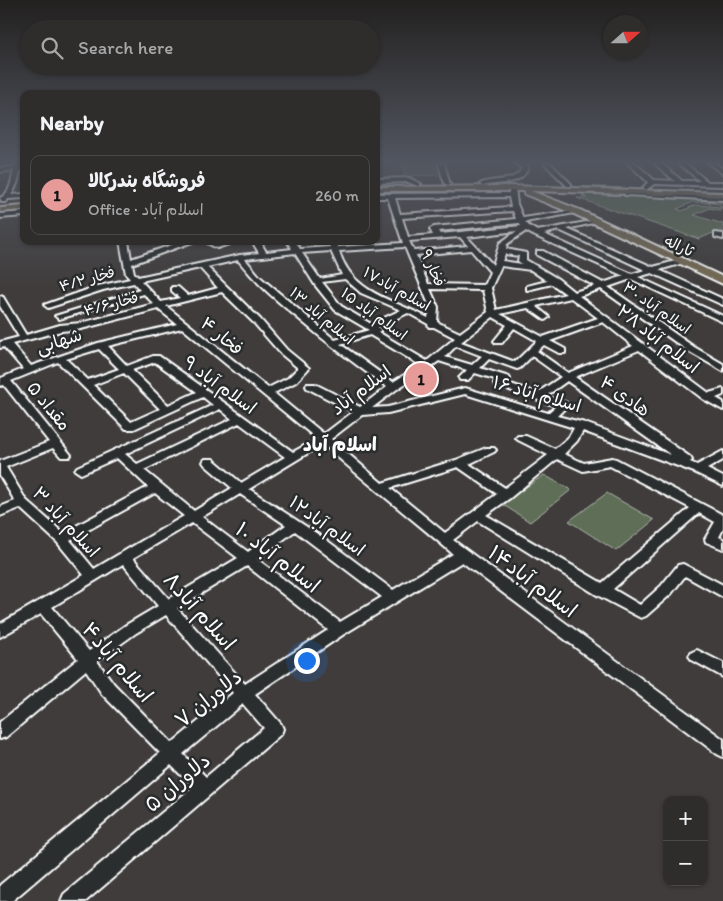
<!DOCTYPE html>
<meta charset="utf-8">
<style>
body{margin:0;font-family:Itim,"Playpen Sans Arabic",sans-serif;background:#373534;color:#f1f3f6}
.controls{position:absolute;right:15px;bottom:15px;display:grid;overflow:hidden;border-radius:10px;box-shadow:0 1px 4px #0004}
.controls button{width:45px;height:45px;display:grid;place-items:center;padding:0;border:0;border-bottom:1px solid #4a4948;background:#2f2d2c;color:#f1f3f6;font:25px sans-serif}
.compass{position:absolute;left:603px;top:15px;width:45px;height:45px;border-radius:50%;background:#2f2d2c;box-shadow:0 1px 4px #0004;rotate:69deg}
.you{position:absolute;left:306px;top:660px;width:18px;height:18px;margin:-12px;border:4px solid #fff;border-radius:50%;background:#1a73e8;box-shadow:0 0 0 8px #1a73e833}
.badge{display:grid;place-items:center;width:32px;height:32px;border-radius:50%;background:#e69b98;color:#111;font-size:16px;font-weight:700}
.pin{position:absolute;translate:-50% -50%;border:2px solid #fff;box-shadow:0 1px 5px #0006}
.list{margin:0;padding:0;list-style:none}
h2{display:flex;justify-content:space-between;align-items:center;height:65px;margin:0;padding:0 20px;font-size:21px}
h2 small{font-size:16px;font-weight:400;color:#a7a8a9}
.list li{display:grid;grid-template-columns:32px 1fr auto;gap:15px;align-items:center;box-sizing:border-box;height:80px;margin:0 10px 10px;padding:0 10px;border:1px solid #4a4948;border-radius:10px}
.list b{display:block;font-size:19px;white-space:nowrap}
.list p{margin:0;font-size:16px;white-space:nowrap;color:#a7a8a9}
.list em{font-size:16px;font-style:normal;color:#a7a8a9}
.icon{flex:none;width:28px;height:28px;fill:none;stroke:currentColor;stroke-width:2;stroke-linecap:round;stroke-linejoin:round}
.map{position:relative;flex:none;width:723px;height:901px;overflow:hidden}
.search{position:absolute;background:#2f2d2c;box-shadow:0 1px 4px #0004;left:20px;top:20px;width:360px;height:55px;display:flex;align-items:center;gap:12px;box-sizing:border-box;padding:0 18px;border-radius:28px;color:#a7a8a9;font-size:19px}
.panel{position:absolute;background:#2f2d2c;box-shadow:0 1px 4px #0004;left:20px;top:90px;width:360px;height:155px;border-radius:10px}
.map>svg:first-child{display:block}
.green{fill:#5e6e57;stroke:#aeb6ab}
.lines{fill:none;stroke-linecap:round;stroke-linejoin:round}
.minor-casing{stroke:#fff;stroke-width:4}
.major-casing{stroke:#fff;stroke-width:4}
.minor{fill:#2a2d2e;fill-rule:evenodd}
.major{fill:#746b52;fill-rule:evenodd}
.labels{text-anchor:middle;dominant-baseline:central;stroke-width:5;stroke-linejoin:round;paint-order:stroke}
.far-street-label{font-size:15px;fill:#fff;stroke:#2a2d2e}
.street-label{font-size:18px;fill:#fff;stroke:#2a2d2e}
.neighbourhood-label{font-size:19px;font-weight:bold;fill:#fff;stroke:#2a2d2e}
.near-street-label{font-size:21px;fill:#fff;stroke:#2a2d2e}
</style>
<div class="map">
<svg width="723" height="901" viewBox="0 0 723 901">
<rect width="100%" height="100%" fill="#3f3c3b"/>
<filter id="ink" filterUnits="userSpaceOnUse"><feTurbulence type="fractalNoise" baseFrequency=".02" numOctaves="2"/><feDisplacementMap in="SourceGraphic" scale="10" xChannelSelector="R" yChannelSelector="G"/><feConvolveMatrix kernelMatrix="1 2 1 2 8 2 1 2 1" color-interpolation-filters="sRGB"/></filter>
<g filter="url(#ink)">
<path class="green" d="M401 163H433L438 175 406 176Z
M508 185 603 187 723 193 542 187H376Z
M587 194 723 199V204L693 202 677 209 682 211 695 205 723 207 719 210 710 208 694 215 723 224V235L715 232 699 239 577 198H587L582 196Z
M544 475 571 490 530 522 502 504Z
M607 493 654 520 616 551 569 521Z"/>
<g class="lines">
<g class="minor-casing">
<path id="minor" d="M15 163H21C20 173 18 186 11 195L24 194V198L8 199 6 202H2L0 198C11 193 11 181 14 170L0 172V168L14 167Z
M438 163H444L450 185 445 184Z
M515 163H522L528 167C523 186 498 182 483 186L480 184C493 177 515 184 522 168Z
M544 163H550L571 184V186H567Z
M628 163H635L654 180 675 181 654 163H661L682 181H700L678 163H685L708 182H723V186L654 184 646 190 643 188 648 182Z
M708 163H715L723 169V174Z
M409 178 421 184 418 186 408 182 376 183V179Z
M512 186 515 188 517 204 523 218 577 210 580 212 525 222 529 226 537 231 597 220V222L567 229 653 267 683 259V263L659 270 723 299V305L652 273 638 277 723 316V322L631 279 608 287 694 347 723 364V371L688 351 601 289 579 296 709 393 723 389V395L716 398 723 402V410L703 399 639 350 575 377 690 457 692 460 690 462 697 465 723 451V460L707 469 723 477V486L694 472 583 431 577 441 564 454 584 463 612 458 616 459 723 515V529L719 537 723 539V549L706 542 705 539 715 522 699 513 613 589 640 605 661 586 678 565 683 564 723 585V597L685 576 671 594 646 616 641 618 597 595 478 521 453 540 723 739V757L717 754 462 562 344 634 255 694 281 724 283 729 281 734 86 901H61L64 894 193 787 171 765 12 901H0V885L160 753 102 694 86 670 6 737 0 739V722L78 659 41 614 0 637V624L84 575 57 542 20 508 0 516V507L15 501 0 476V461L49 442 4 385 0 386 1 378 23 369 4 347 0 348V342L19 337 0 306V296L3 297 26 335 60 325 81 323 154 304 144 294 59 319 55 316 140 290 134 283 103 290 48 308 44 305 98 286 130 279 126 274 120 241H128L131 259 183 241H195L132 264 134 273 138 277 240 255 259 253 252 241H260L266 252 292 249 287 241H295L300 249 330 247 329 241H337L338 247 403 243 388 198H376V194L509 193V188ZM509 197 511 207 400 214 395 198ZM513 211 516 219 434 227 430 229 433 235 408 237 402 218ZM519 223 521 226 440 234 438 231ZM559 230 645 270 632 274 544 234ZM517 231 500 243 493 265 467 237ZM526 231 533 235 624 276 603 283 543 251H537V255L595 286 574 292 558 279 526 260V253L506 249 507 244ZM460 237 468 246 414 251 409 241ZM405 247 430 307 428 318C393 299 352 294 339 251ZM471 250 490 272 484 285 428 284 416 255ZM331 251 342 275 320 279 302 253ZM295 253 315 285 335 310 369 330 335 340 260 277 245 259ZM505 254 519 256 518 261 522 264 502 261ZM238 260C257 284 275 299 299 319 327 343 356 365 387 387L360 407 315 384H307L306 386 307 388 353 412 324 434 274 393 296 382 309 368 287 350 260 319 207 267ZM501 266 531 270 547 281 527 286V290L552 284 566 294 496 310 491 288ZM200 268 218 288 188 296 178 287H172V291L180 298 161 302 141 281ZM345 279 361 293 401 310 371 324 341 306 322 282ZM430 289 483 290 488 312 460 333 437 322 438 307ZM222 292 254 323 281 354 298 368 288 378 268 388 166 306ZM571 298 598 318 543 337 500 314 528 308 545 320 549 317 536 306ZM158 309 177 324 98 343 31 366 12 344 61 331 81 329ZM408 313 428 324 429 327H434L455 338 427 361 378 332 381 330 378 327ZM493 317 507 325 494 341 496 343H502L514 328 537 341 515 362 461 342ZM603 322 633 346 568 373 537 351 544 345 559 353H565V349L550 341ZM182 328 317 439 293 452 159 356H153L127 366 108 346ZM370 335 420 365 393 382 340 344ZM456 346 482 356 472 365 445 357ZM99 349 119 369 88 380 66 359ZM532 356 561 377 537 393 505 382 510 379 509 377 480 368 489 359 517 369 520 368ZM439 361 467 370 459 378 460 380H468L475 373 498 380 494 383 495 385 556 406 548 413 465 388 388 407 372 408 397 389ZM58 362 126 429H134L203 397 213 405 77 467 75 470 81 474 117 458 148 487 63 533 26 500 6 467 53 448 61 457H69L71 455 11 381ZM155 362 197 392 168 405 132 370ZM124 373 160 409 131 422 93 385ZM567 381 671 455 585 423 557 416 568 405 567 403 546 396ZM465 394 574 428 569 437 555 449 526 436H518L516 438 518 440 548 455 505 488 469 464 494 452 496 450 494 448H486L456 460 382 483 331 439 362 415 388 413ZM220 409 232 419 137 464 125 454ZM239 423 285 457 241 483 213 459H205L203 462 205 465 232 488 194 511 144 470ZM323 444C365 482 410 517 453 554L393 590 325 539 249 489ZM557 459 583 471 610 466 690 508 602 583 486 515 510 498ZM458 467 497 494 445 533 390 488ZM155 493 184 516 94 569 70 540ZM240 494 286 525 248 552 202 517ZM192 523 238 558 169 599 133 558ZM295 531 382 597 340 622 257 559ZM123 564 158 606 126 625 89 651 52 607ZM247 566 328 630 245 684 177 608ZM166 615 233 693 172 743 114 684 97 661 136 633ZM243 704 264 728 206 777 183 754Z
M627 192 723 196V200L625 195V193Z
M24 212V216L0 218V214Z
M715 233 723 234V239L715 237Z
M203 241H213L218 243 238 241 217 248Z
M697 650 723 663V677L692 660 689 656 692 652Z"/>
</g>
<g class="major-casing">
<path id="major" d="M512 186 723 193V197L531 191 580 210 723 277V284L574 214 524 194V191H376V187Z
M24 206V210L0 212V208Z"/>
</g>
<use href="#minor" class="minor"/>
<use href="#major" class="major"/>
</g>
</g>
<linearGradient id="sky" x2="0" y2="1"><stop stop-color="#232120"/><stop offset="0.56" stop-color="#525660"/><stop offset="1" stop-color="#525660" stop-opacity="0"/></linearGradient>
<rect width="723" height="289" fill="url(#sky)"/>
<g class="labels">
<g class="far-street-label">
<text transform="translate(679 246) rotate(25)">ثاراله</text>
<text transform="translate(433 268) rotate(66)">فخار ۹</text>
<text transform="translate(87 279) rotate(-16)">فخار ۴/۲</text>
<text transform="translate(397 289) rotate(29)">اسلام آباد۱۷</text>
<text transform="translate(111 304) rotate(-15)">فخار ۴/۶</text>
<text transform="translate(657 308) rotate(35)">اسلام آباد ۳۰</text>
<text transform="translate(374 314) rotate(36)">اسلام آباد ۱۵</text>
<text transform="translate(322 316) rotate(40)">اسلام آباد ۱۳</text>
</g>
<g class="street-label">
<text transform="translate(222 336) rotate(39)">فخار ۴</text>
<text transform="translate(658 339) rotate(38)">اسلام آباد ۲۸</text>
<text transform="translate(59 341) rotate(-18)">شهابی</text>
<text transform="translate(220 385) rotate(36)">اسلام آباد ۹</text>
<text transform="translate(361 390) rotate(-37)">اسلام آباد</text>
<text transform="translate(537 394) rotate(16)">اسلام آباد ۱۶</text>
<text transform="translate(625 396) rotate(35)">هادی ۴</text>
<text transform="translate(49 406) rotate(51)">مقداد ۵</text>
<text transform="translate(66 522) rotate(47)">اسلام آباد ۳</text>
<text transform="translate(327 526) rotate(36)">اسلام آباد۱۲</text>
</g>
<g class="neighbourhood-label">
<text x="340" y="444">اسلام آباد</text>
</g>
<g class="near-street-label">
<text transform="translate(278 557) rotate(38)">اسلام آباد ۱۰</text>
<text transform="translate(533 581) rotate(37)">اسلام آباد۱۴</text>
<text transform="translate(200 611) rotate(48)">اسلام آباد۸</text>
<text transform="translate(118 662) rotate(50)">اسلام آباد۴</text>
<text transform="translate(208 698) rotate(-39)">دلاوران ۷</text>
<text transform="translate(177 782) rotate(-40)">دلاوران ۵</text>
</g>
</g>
</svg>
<div class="controls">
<button>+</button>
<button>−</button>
</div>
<svg class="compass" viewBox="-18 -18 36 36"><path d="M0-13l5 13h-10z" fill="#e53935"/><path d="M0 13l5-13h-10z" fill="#a7a8a9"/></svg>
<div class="you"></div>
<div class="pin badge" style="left:421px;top:379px">1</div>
<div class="search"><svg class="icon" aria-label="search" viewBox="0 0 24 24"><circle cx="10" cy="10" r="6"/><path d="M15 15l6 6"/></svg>Search here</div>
<section class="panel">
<h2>Nearby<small></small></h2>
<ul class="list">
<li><span class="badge">1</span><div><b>فروشگاه بندرکالا</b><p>Office · اسلام آباد</p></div><em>260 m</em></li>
</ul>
</section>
</div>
